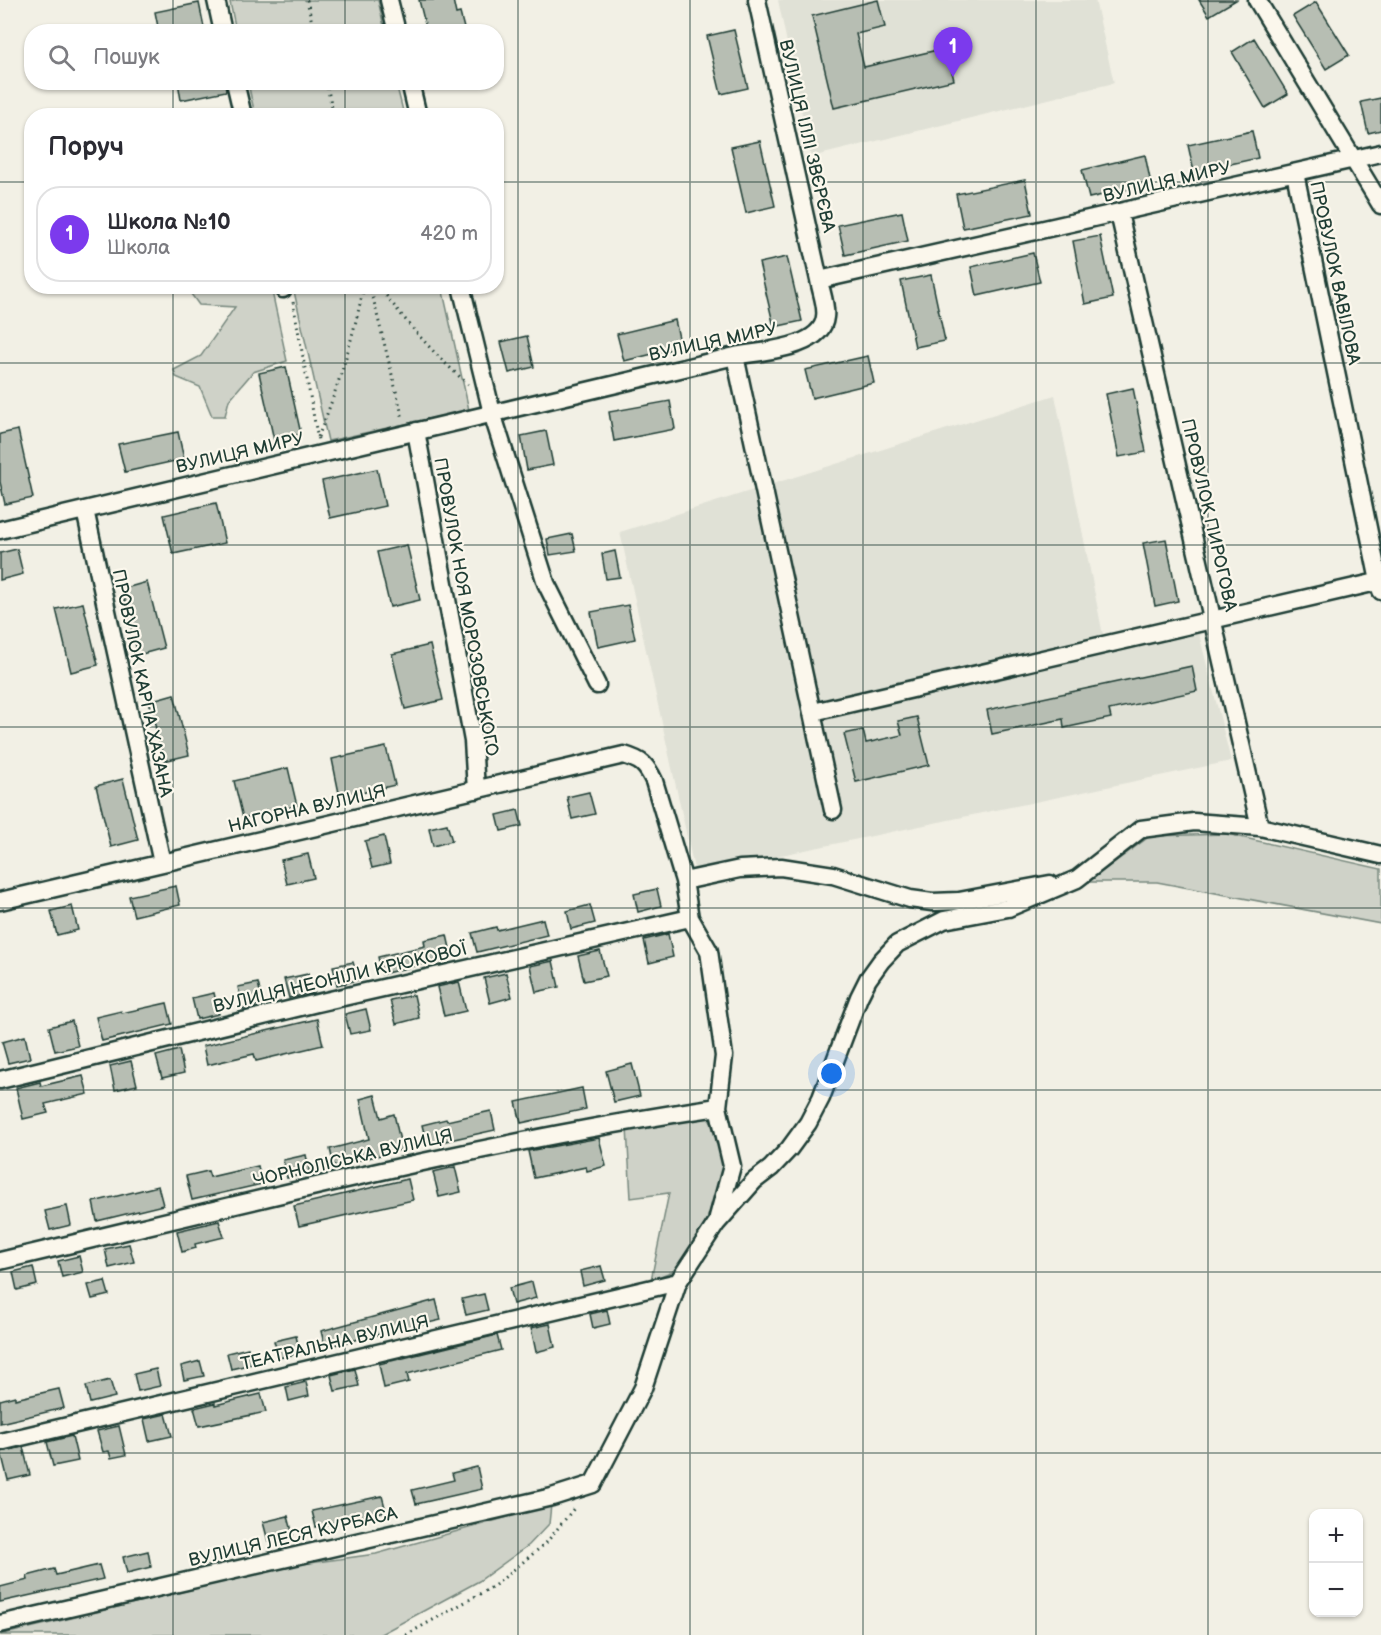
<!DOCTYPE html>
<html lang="uk">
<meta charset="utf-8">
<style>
body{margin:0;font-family:"Balsamiq Sans",sans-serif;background:#f7f7f7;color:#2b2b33}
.controls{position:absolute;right:18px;bottom:18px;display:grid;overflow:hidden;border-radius:12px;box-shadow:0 2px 4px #0004}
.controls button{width:54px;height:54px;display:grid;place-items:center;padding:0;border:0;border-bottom:2px solid #e1e1e2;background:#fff;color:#2b2b33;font:30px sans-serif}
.you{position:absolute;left:832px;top:1074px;width:21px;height:21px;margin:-15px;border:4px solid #fff;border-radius:50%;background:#1a73e8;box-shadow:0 0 0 9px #1a73e833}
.badge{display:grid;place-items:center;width:39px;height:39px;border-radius:50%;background:#7c3aed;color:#fff;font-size:20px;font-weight:700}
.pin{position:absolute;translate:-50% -50px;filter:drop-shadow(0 2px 3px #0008)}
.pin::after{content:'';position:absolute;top:32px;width:21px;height:18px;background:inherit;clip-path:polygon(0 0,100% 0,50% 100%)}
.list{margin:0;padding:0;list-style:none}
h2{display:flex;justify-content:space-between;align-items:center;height:78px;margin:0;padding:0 24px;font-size:26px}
h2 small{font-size:20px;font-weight:400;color:#7c7c81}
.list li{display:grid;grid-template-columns:39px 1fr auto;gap:18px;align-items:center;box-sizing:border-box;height:96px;margin:0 12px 12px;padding:0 12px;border:2px solid #e1e1e2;border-radius:24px}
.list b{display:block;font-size:22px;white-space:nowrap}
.list p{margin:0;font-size:20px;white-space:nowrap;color:#7c7c81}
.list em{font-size:20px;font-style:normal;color:#7c7c81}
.icon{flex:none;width:33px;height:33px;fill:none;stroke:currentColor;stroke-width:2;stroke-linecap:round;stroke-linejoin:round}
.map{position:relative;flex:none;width:1381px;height:1635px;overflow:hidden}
.search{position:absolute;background:#fff;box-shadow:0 2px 4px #0004;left:24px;top:24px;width:480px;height:66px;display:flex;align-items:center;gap:15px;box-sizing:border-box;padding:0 21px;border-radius:24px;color:#7c7c81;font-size:22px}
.panel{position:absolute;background:#fff;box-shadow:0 2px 4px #0004;left:24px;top:108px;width:480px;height:186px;border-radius:24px}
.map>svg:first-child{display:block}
.built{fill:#e0e1d6}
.green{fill:#cfd2c8;stroke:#77887e;stroke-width:1.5}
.building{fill:#b7beb3;stroke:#1f3d34;stroke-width:1.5}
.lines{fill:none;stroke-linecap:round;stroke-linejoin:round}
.minor-casing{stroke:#1f3d34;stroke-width:21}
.path{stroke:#1f3d34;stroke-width:3;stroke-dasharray:1.5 4.5;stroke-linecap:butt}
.minor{stroke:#fbf7ec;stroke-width:16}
.grid{fill:none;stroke:#1f3d34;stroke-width:1.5;stroke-opacity:0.55}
.labels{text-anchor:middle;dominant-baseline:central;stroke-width:4.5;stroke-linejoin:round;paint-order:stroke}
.street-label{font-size:18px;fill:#1f3d34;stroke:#fbf7ec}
</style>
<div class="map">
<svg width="1381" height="1635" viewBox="0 0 1381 1635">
<rect width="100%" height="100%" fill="#f2f0e5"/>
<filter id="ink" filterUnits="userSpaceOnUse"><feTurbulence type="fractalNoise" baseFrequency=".0167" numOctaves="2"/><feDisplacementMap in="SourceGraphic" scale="12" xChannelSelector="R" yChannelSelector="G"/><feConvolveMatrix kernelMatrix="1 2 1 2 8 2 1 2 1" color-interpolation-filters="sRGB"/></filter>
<g filter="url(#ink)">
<path class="built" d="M778 0H1095L1114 83 811 157Z
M1055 395 1103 635 1194 614 1231 761 695 873 620 532Z"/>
<path class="green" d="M237 0H378L385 31H236L230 2Z
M248 83H396L404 115H255Z
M186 287H271L287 361 253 372 229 400 225 416H212L200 387 176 377 174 370 201 356 235 307 199 305Z
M293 287H442L469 410 328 441Z
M1227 834 1381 869V924L1157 882H1088L1150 836Z
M709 1116 725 1167 707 1220 678 1269 651 1280 669 1193 631 1198 627 1128Z
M551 1505 549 1524 529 1545 479 1581 379 1635H0L295 1565 376 1554Z"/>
<path class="building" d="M419 0H453L456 14 460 13 465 32H427Z
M878 0 885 27 856 34 864 67 946 48 954 80 834 108 812 16Z
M1199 0H1236L1209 16Z
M1316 2 1349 55 1326 69 1293 16Z
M199 3 205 32H159L155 12Z
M734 30 748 88 721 94 707 36Z
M1254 38 1288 94 1265 108 1232 52Z
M178 82H225L226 91 181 100Z
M1381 98V130L1368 133 1361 102Z
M1252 131 1258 158 1194 172 1188 145Z
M760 141 775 206 746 213 731 147Z
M1145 155 1151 184 1089 198 1082 170Z
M1025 180 1032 214 963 228 956 194Z
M902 212 908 241 845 255 838 225Z
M1100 236 1113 298 1085 304 1073 241Z
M1033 253 1040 282 977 296 971 267Z
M787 257 802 321 774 327 759 263Z
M931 275 945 341 915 347 901 281Z
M675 320 681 347 624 361 617 334Z
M527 336 534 367 509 373 501 342Z
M868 356 874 383 812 398 805 370Z
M286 367 301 434 274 440 259 373Z
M1133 388 1146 452 1119 457 1106 394Z
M670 401 675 429 614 441 609 412Z
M18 430 33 498 5 504 0 482V434Z
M546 431 553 465 527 470 521 436Z
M178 432 184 459 125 472 118 444Z
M377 469 385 506 330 518 322 481Z
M216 503 225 543 173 554 164 515Z
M572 534 576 551 550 555 547 539Z
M1166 539 1178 601 1155 606 1143 543Z
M407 545 420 600 390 607 377 552Z
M17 549 23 574 0 580V553Z
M615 551 620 577 606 579 602 554Z
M147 582 164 648 138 655 122 589Z
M83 603 98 665 71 672 56 609Z
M628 605 635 639 598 647 591 612Z
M430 645 443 700 405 709 392 654Z
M1192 666 1197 691 1109 710 1111 718 1064 728 1063 719 992 734 987 710Z
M174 694 189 755 164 761 149 701Z
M917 717 929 765 856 782 844 734 863 730 866 743 902 735 898 721Z
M386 747 395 785 340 798 332 759Z
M288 768 297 806 243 818 234 781Z
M123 779 138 840 111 847 96 786Z
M589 792 595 814 572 819 567 797Z
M518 810 522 826 501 831 497 815Z
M447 824 452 841 433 846 429 828Z
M384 836 390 864 372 868 365 841Z
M308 854 314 878 287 884 281 860Z
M176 886 180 905 134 916 129 896Z
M657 889 661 906 638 912 634 894Z
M590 905 595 923 571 929 567 911Z
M72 906 78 930 57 935 51 911Z
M543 919 547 935 477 952 472 933 496 927 497 930Z
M668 934 673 957 649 963 644 940Z
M447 935 452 957 382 974 378 957 425 946 424 940Z
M600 951 607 976 584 981 578 956Z
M553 961 559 987 536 992 530 966Z
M353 962 358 980 337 985 333 966Z
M506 973 512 997 490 1003 484 978Z
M308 974 312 993 289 998 284 979Z
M459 982 466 1011 444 1016 437 987Z
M258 983 263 1004 243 1009 238 987Z
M214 993 219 1014 197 1019 192 998Z
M414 995 419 1018 396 1024 390 1000Z
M167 1003 172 1024 102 1041 96 1017 121 1011 122 1013Z
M366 1009 371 1030 350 1034 345 1014Z
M317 1019 323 1045 256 1061 254 1054 207 1065 203 1046Z
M72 1021 78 1046 55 1051 49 1027Z
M25 1036 30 1058 8 1063 2 1042Z
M179 1050 184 1073 162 1078 156 1056Z
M131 1061 137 1085 115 1090 110 1066Z
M632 1064 640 1096 614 1102 606 1071Z
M83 1076 88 1094 45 1104 48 1113 23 1119 16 1088 40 1082 41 1086Z
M582 1088 586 1109 521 1123 516 1102Z
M375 1095 381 1118 394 1114 402 1150 334 1166 330 1149 369 1139 360 1099Z
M491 1111 495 1130 427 1145 422 1125 446 1119 447 1121Z
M599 1138 606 1166 587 1171 586 1167 534 1178 528 1151Z
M306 1155 310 1173 287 1178 283 1160Z
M258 1166 262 1184 192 1200 186 1176 208 1171 210 1177Z
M455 1167 461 1192 439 1197 433 1172Z
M408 1179 413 1200 299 1226 294 1206Z
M158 1186 163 1205 97 1221 93 1202Z
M67 1206 71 1225 50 1230 45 1211Z
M219 1221 224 1237 195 1244 196 1248 182 1252 177 1231Z
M129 1244 134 1262 109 1268 105 1249Z
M79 1256 83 1272 62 1277 58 1261Z
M601 1266 605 1280 583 1286 580 1271Z
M33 1267 37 1285 17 1290 13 1272Z
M105 1281 109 1295 92 1299 88 1285Z
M532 1282 536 1298 513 1304 509 1288Z
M484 1294 488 1310 466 1315 462 1299Z
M436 1300 441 1320 325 1347 321 1331Z
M607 1310 610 1324 593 1328 590 1314Z
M550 1324 555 1347 536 1352 531 1328Z
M497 1335 501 1350 407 1374 409 1382 384 1388 379 1364Z
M296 1336 300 1353 279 1358 274 1341Z
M248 1348 252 1364 231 1369 227 1353Z
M200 1361 204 1376 184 1380 181 1366Z
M156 1369 160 1386 138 1391 134 1374Z
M355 1369 359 1386 335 1391 331 1375Z
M110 1380 115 1397 90 1403 86 1386Z
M306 1382 309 1396 289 1401 286 1387Z
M59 1389 64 1408 0 1423V1400L15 1396V1399Z
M261 1394 266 1412 199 1426 194 1408 215 1403V1405Z
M166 1414 172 1436 149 1441 144 1419Z
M119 1426 126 1455 111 1458 109 1451 103 1452 97 1431Z
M72 1436 78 1461 53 1466 47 1442Z
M23 1447 30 1475 8 1480 1 1452Z
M477 1467 482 1489 416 1504 412 1490 454 1480 452 1473Z
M382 1496 386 1511 316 1527 312 1511Z
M288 1516 293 1535 268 1541 263 1522Z
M148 1551 151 1567 127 1573 123 1557Z
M99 1565 103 1579 0 1602V1587L28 1580 27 1576 54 1569 56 1575Z"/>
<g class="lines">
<g class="minor-casing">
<path id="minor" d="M216 0 223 32
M389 0 397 32
M757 0 819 280
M1257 0 1381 205
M235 82 243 116
M410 82 418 116
M1295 173 1381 591
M1119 213 1260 827
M282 286 283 289
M461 286 492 413 546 583 597 685
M735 356 833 810
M416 431 473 741 476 790
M85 510 162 863
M0 530 735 356C760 351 822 349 825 317 827 306 821 292 819 280L1381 153
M813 712 1381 581
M684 881 740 869 781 867 833 875 910 899 932 902 959 901 1050 884
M0 901 624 755C641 760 646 764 654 781L684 881 690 918 709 951 724 1056 718 1107 732 1166 718 1217
M0 1080 317 1003 690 918
M0 1261C238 1205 476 1143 718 1107
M0 1442 678 1282
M0 1624 552 1497 593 1484 643 1388 678 1282 716 1224 754 1181 771 1168 789 1149 808 1123 821 1098 859 997 868 979 881 961 897 944 944 920 1008 908 1077 879 1141 829 1194 822 1260 827 1381 855"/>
</g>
<path class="path" d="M307 0 314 32
M326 82 334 116
M370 286 403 419
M379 286C406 322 434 355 468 384
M293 302 318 440
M318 437C338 388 353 338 364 286
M406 1635 494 1586 546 1543 575 1507"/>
<use href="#minor" class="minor"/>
</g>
</g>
<path class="grid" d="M173 0V32M345 0V32M518 0V1635M690 0V1635M863 0V1635M1036 0V1635M1208 0V1635M173 82V116M345 82V116M0 182H32M496 182H1381M173 286V1635M345 286V1635M0 363H1381M0 545H1381M0 727H1381M0 908H1381M0 1090H1381M0 1272H1381M0 1453H1381"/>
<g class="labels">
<g class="street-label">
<text transform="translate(807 136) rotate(77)">ВУЛИЦЯ ІЛЛІ ЗВЄРЄВА</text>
<text transform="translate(1167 182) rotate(-13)">ВУЛИЦЯ МИРУ</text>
<text transform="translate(1335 273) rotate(78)">ПРОВУЛОК ВАВІЛОВА</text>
<text transform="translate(713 342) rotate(-12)">ВУЛИЦЯ МИРУ</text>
<text transform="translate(240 453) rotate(-13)">ВУЛИЦЯ МИРУ</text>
<text transform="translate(1209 515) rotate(77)">ПРОВУЛОК ПИРОГОВА</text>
<text transform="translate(466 607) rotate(80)">ПРОВУЛОК НОЯ МОРОЗОВСЬКОГО</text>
<text transform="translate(142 683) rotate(78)">ПРОВУЛОК КАРПА ХАЗАНА</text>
<text transform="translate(307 809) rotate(-13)">НАГОРНА ВУЛИЦЯ</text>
<text transform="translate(340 978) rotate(-13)">ВУЛИЦЯ НЕОНІЛИ КРЮКОВОЇ</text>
<text transform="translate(353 1158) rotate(-13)">ЧОРНОЛІСЬКА ВУЛИЦЯ</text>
<text transform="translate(335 1343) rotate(-13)">ТЕАТРАЛЬНА ВУЛИЦЯ</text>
<text transform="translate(293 1537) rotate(-13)">ВУЛИЦЯ ЛЕСЯ КУРБАСА</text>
</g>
</g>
</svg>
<div class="controls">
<button>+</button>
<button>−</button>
</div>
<div class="you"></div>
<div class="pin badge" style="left:953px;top:77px">1</div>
<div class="search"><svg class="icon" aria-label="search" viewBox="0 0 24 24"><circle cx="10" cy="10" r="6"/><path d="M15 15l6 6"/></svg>Пошук</div>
<section class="panel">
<h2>Поруч<small></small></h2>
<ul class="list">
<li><span class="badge">1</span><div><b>Школа №10</b><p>Школа</p></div><em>420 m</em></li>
</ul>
</section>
</div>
